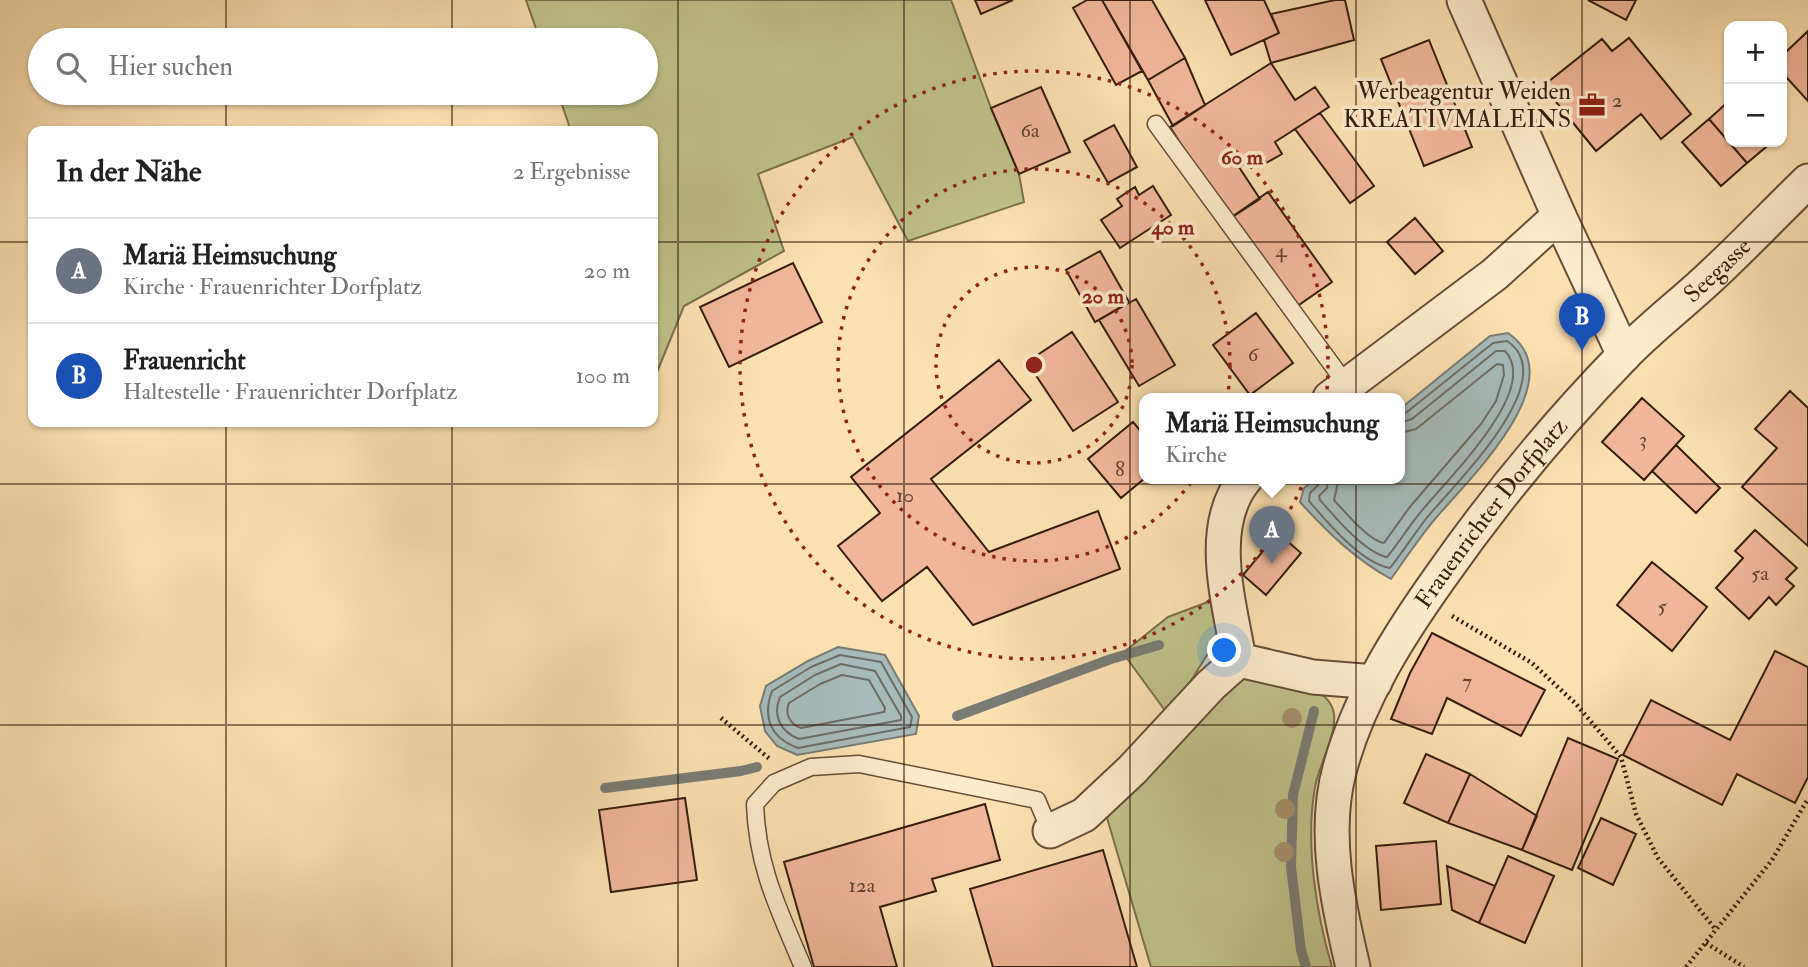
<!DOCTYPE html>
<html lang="de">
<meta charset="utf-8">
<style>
body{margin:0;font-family:"IM FELL Double Pica",serif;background:#f6f6f6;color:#222}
.controls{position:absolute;right:21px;top:21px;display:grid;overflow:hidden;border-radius:14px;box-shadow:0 2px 5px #0004}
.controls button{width:63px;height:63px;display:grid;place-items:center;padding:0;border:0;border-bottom:2px solid #e0e0e0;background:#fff;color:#222;font:35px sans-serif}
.you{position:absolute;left:1225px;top:651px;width:24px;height:24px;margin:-18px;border:5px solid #fff;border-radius:50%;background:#1a73e8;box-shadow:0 0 0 10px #1a73e833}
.badge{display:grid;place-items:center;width:46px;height:46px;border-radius:50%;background:#8f2418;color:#fff;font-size:23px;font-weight:700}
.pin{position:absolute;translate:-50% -58px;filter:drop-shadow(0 2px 4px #0008)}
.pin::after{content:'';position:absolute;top:37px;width:24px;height:21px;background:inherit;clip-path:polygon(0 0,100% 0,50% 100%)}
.popup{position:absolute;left:1139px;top:393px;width:266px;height:91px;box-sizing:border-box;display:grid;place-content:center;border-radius:14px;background:#fff;filter:drop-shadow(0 2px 5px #0005);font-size:23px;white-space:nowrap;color:#767676}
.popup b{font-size:26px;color:#222}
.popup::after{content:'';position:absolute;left:50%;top:100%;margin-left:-14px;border:14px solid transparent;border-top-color:#fff}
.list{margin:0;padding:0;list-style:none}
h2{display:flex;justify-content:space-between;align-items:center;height:91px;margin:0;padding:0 28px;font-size:30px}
h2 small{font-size:23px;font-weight:400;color:#767676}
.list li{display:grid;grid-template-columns:46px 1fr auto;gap:21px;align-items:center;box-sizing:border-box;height:105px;padding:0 28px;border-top:2px solid #e0e0e0}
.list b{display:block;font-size:26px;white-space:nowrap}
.list p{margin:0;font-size:23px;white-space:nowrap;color:#767676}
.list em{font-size:23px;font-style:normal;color:#767676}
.icon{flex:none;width:38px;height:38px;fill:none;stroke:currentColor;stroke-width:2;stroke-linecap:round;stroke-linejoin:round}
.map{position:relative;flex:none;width:1808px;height:967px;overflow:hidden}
.search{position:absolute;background:#fff;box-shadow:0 2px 5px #0004;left:28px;top:28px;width:630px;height:77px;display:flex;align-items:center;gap:18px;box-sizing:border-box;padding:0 24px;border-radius:38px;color:#767676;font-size:26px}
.panel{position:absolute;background:#fff;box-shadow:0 2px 5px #0004;left:28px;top:126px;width:630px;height:301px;border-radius:14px}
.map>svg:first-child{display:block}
.green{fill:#c0c28b;stroke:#7a704d;stroke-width:2}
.water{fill:#a6bab9;stroke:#797c75;stroke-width:2}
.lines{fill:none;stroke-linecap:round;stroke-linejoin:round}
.shore{stroke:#6e6c64;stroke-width:2}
.stream{stroke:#797c75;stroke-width:10}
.building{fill:#f1b79a;stroke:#351e0f;stroke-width:2}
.lane-casing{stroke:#664e38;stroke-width:19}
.street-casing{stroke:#664e38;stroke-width:37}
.path{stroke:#351e0f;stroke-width:4.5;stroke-dasharray:2 3.5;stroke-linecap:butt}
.lane{stroke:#fcebcc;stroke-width:16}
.street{stroke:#fcebcc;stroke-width:33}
.tree{fill:#a5906c}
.grid{fill:none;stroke:#351e0f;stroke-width:2;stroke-opacity:0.55}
.ring{fill:none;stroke:#8f2418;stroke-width:3.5;stroke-dasharray:3.5 7}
.labels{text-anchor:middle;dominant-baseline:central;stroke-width:7;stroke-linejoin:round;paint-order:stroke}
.number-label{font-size:21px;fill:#644432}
.poi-label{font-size:24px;fill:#351e0f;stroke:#fcebcc;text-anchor:end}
.street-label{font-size:24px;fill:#351e0f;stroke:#fcebcc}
.centre{fill:#8f2418;stroke:#fcebcc;stroke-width:3.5}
.ring-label{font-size:21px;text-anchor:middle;font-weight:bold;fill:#8f2418;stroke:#fcebcc;stroke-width:7;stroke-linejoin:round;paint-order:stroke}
</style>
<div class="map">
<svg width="1808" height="967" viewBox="0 0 1808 967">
<rect width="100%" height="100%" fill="#fbe0b1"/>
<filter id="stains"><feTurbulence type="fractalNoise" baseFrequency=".00286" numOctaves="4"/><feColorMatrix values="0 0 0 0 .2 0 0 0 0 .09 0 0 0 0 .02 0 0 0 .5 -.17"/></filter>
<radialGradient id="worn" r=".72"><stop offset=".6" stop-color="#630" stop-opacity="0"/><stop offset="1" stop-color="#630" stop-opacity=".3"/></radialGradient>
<path class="green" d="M526 0H951L991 108 1019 174 1024 202 908 241 853 137 758 174 784 251 684 306 655 377 653 369V131H571L558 93H646V40H540Z
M1213 600 1221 622 1217 639 1169 716 1123 653 1168 617Z
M1247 677C1266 682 1304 686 1320 694 1324 695 1329 701 1331 705 1343 725 1318 766 1315 787 1305 843 1316 913 1332 967H1151L1105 811 1229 683Z"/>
<path class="water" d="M1508 333C1575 379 1468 480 1435 519 1419 538 1405 559 1391 579 1355 559 1328 533 1300 502L1304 488 1316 478H1400V409L1490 336Z
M838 647 885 655 919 716 916 734 797 755 777 746 765 731 760 706 766 686 808 661Z"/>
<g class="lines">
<path class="shore" d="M1319 478 1318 485 1310 493 1309 501C1327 522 1362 564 1390 568 1402 553 1413 536 1425 520 1451 487 1565 380 1507 341L1493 343 1407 412 1400 414
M1328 478 1327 488 1319 496 1320 500C1335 517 1365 553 1387 557 1399 543 1408 527 1420 513 1444 482 1542 390 1505 351H1496L1412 419 1400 423
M1339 478 1334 500C1345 512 1369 541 1384 543L1409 508 1481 424 1496 401 1504 375 1503 365 1497 364 1416 429 1400 433
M840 655 881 662 912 717 910 727 798 748C771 738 762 718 772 691L811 667Z
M841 664 875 671 901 716V720L799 739C781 732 772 716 780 697L815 675Z
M842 675 869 680 885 708 884 712 801 728C791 725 784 714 789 703L820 684Z"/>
<path class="stream" d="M957 716 1111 659 1159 645
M605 788 741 771 757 767
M1306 967 1301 950 1291 867 1293 795 1314 711"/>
</g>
<path class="building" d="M975 0H1013L981 14Z
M1087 0H1102L1142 71 1116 85 1073 8Z
M1102 0H1152L1185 58 1148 80Z
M1205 0H1264L1279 33 1231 55Z
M1335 0H1345L1354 40 1271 63 1264 40 1279 33 1271 14Z
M1588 0H1636L1626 20Z
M1808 31V101L1787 78 1782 83V46L1787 51Z
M1629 38 1691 114 1661 139 1641 114 1596 151 1543 86 1602 39 1612 51Z
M1429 40 1472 147 1424 166 1381 59Z
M1185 58 1205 105 1173 126 1148 80Z
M1271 63 1295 100 1315 87 1329 107 1275 142 1282 154 1266 163 1260 154 1239 167 1260 199 1229 219 1170 127Z
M1041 87 1070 152 1019 174 991 108Z
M1729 101V142H1772L1747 163 1709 119Z
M1320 113 1374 186 1350 203 1295 129Z
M1709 119 1747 163 1721 186 1682 142Z
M1114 125 1137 167 1108 183 1084 141Z
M1153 186 1171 215 1120 248 1101 220 1122 206 1117 199 1135 187 1139 195Z
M1268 192 1332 282 1293 309 1229 219Z
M1415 218 1443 251 1415 274 1387 242Z
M1100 251 1129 302 1095 322 1066 270Z
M793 263 822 322 729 367 700 307Z
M1136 299 1175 365 1139 386 1099 320Z
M1256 313 1293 363 1250 395 1213 345Z
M1072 332 1118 402 1073 431 1027 362Z
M999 360 1031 400 931 479 989 552 1098 511 1120 569 973 625 927 567 882 601 838 546 880 513 851 477Z
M1790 391 1808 408V546L1742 487 1777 448 1755 429Z
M1642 398 1684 436 1644 480 1602 442Z
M1133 422 1144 435 1145 478 1121 498 1088 459Z
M1676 445 1720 488 1696 513 1652 471Z
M1755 530 1797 568 1786 579 1794 586 1776 605 1769 597 1749 619 1716 588 1743 558 1735 551Z
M1278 533 1301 553 1266 595 1243 575Z
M1652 562 1707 607 1672 651 1617 605Z
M1432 633 1545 690 1521 736 1447 698 1432 734 1391 719 1410 673Z
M1775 651 1808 667V777L1795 803 1737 774 1722 805 1623 755 1651 700 1730 740Z
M1568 738 1618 759 1572 870 1522 850Z
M1426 754 1470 774 1448 823 1404 803Z
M1470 774 1537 816 1522 850 1448 823Z
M685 798 697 880 611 892 599 810Z
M985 804 1000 860 932 879 936 891 880 907 897 967H814L784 862Z
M1601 818 1636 834 1613 885 1578 868Z
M1436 841 1441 904 1381 910 1376 846Z
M1103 850 1137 967H993L970 889Z
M1508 856 1554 876 1525 943 1479 923Z
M1447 866 1495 886 1479 923 1452 910Z"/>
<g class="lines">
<g class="lane-casing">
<path id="lane" d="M1156 124 1346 384
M803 967C779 910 757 867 755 804L774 783 811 767 859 764 1037 800 1050 831"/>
</g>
<g class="street-casing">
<g id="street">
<path d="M1464 0 1559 216 1624 355"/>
<path d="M1330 398 1495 274 1559 216"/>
<path d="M1246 478C1205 526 1230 604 1239 660L1313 677 1375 682"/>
<path d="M1050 831 1084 815 1132 770 1211 685 1239 660"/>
<path id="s1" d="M1353 967C1338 904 1322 832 1340 768 1359 698 1399 635 1441 576 1495 499 1557 424 1623 356 1649 329 1679 306 1706 281 1741 249 1774 214 1808 181"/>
</g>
</g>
<path class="path" d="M1452 616 1532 663 1576 704 1621 757 1636 814 1658 858 1716 930
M721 718 771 760
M1706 943 1744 967
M1686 967 1772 860 1808 799"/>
<use href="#lane" class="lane"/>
<use href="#street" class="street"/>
</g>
<g class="tree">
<circle cx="1292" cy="718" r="10"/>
<circle cx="1285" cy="809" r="10"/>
<circle cx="1284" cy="852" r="10"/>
</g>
<path class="grid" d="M226 0V40M452 0V40M678 0V967M904 0V967M1130 0V967M1356 0V967M1582 0V967M226 93V131M452 93V131M0 242H33M653 242H1808M226 422V967M452 422V967M0 484H1808M0 725H1808"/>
<g class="ring">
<circle cx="1034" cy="365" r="98"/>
<circle cx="1034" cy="365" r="196"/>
<circle cx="1034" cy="365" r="294"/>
</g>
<defs>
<g id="office-bare" transform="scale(2.1)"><path d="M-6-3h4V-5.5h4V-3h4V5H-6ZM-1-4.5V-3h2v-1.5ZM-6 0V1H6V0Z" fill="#8f2418" stroke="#fcebcc" stroke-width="2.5" paint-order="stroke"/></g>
</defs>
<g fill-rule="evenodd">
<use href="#office-bare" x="1592" y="105"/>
</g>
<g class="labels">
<g class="number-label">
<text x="1617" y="100">2</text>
<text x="1030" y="130">6a</text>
<text x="1281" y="250">4</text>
<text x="1253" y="354">6</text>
<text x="1643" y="439">3</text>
<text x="1120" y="469">8</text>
<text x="905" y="495">10</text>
<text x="1760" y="573">5a</text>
<text x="1662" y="606">5</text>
<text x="1467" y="681">7</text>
<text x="862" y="885">12a</text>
</g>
<g class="poi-label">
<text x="1571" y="91">Werbeagentur Weiden<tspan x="1571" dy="28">KREATIVMALEINS</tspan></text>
</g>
<g class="street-label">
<text stroke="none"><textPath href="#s1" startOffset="833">Seegasse</textPath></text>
<text stroke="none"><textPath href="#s1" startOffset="500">Frauenrichter Dorfplatz</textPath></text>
</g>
</g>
<circle cx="1034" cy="365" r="10" class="centre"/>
<g class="ring-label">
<text x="1242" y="164">60 m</text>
<text x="1173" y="234">40 m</text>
<text x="1103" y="303">20 m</text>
</g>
<rect width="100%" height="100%" filter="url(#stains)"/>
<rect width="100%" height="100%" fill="url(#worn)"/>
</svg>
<div class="controls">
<button>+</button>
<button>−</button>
</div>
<div class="you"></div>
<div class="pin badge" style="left:1272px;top:564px;background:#6b7280">A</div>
<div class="popup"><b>Mariä Heimsuchung</b>Kirche</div>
<div class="pin badge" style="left:1582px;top:351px;background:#1a4fb4">B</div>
<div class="search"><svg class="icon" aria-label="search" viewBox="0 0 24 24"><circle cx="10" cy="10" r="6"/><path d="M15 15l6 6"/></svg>Hier suchen</div>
<section class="panel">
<h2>In der Nähe<small>2 Ergebnisse</small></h2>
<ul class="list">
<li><span class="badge" style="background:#6b7280">A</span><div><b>Mariä Heimsuchung</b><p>Kirche · Frauenrichter Dorfplatz</p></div><em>20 m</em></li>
<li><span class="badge" style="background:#1a4fb4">B</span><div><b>Frauenricht</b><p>Haltestelle · Frauenrichter Dorfplatz</p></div><em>100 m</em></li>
</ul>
</section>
</div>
